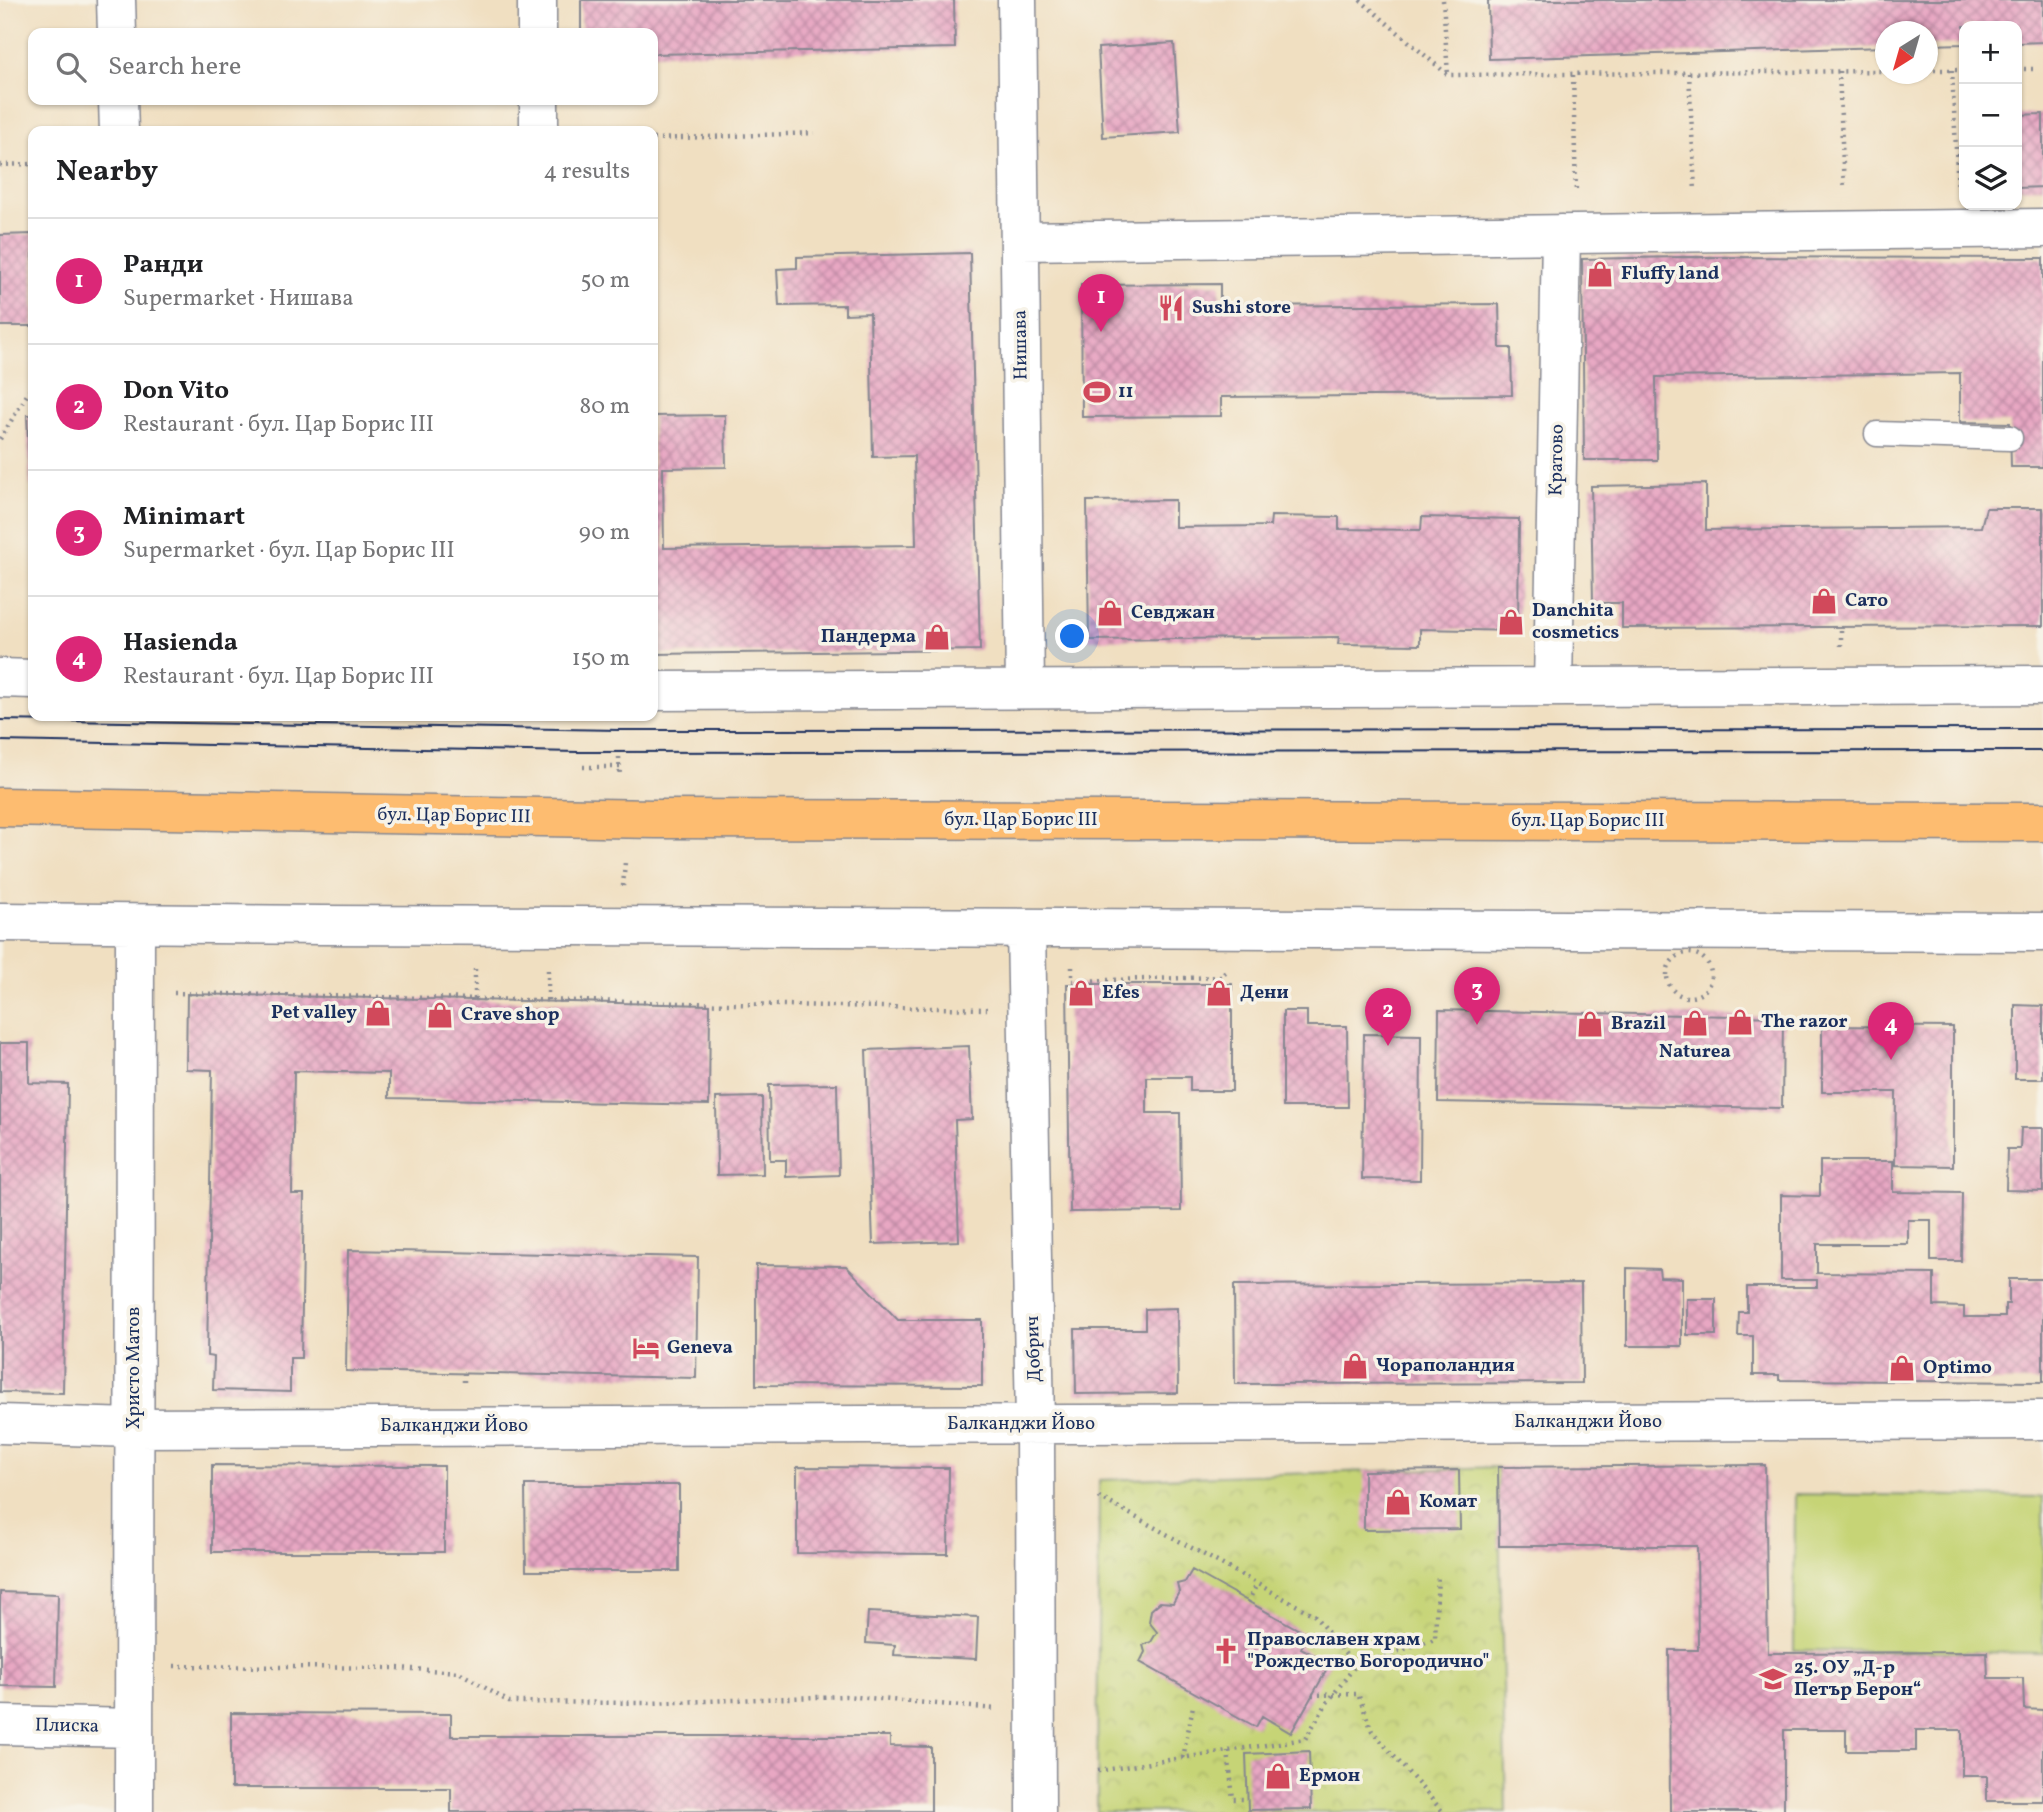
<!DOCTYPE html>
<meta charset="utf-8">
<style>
body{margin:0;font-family:Vollkorn,serif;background:#f2f2f2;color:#202124}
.controls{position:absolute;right:21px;top:21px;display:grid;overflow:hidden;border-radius:14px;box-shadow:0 2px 5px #0004}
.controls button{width:63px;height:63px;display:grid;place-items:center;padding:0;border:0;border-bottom:2px solid #e0e0e0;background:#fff;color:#202124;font:35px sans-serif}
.compass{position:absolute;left:1875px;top:21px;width:63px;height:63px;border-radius:50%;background:#fff;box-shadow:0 2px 5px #0004;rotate:217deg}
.you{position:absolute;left:1073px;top:637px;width:24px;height:24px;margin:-18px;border:5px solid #fff;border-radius:50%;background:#1a73e8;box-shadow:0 0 0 10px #1a73e833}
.badge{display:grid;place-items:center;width:46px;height:46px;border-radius:50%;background:#db2777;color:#fff;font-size:23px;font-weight:700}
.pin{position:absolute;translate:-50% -58px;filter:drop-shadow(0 2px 4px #0008)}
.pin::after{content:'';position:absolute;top:37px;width:24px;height:21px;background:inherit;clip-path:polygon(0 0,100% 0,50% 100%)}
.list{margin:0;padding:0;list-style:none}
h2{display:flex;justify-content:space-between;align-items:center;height:91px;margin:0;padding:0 28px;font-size:30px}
h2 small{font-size:23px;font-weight:400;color:#757577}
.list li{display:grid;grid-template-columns:46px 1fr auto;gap:21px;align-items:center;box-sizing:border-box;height:126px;padding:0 28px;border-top:2px solid #e0e0e0}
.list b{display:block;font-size:26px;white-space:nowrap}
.list p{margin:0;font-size:23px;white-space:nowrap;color:#757577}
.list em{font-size:23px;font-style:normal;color:#757577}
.icon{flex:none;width:38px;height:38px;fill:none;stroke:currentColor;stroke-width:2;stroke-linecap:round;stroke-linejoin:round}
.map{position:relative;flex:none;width:2043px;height:1812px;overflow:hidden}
.search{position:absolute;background:#fff;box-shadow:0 2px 5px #0004;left:28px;top:28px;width:630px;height:77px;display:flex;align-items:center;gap:18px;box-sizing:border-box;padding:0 24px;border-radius:14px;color:#757577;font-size:26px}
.panel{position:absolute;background:#fff;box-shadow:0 2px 5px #0004;left:28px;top:126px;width:630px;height:595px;border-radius:14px}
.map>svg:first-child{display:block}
.park{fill:url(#park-crowns);stroke:#70826a;stroke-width:2}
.pitch{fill:#c6d476;stroke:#70826a;stroke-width:2}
.building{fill:url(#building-cross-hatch)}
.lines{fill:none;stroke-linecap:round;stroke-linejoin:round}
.service-casing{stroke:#868790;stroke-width:27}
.minor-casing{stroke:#868790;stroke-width:41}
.primary-casing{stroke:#868790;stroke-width:41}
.path{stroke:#868790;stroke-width:4.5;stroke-dasharray:2 5;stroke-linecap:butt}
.service{stroke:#fff;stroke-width:24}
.minor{stroke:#fff;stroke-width:38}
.primary{stroke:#fdbc70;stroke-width:38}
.tram{stroke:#1b2f5e;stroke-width:2}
.labels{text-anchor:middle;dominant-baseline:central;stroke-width:7;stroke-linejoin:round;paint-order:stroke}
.poi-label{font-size:19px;font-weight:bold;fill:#1b2f5e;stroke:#f7f3e8;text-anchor:start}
.street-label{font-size:19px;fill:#1b2f5e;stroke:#f7f3e8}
</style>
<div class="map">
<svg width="2043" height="1812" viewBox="0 0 2043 1812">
<defs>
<pattern id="park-crowns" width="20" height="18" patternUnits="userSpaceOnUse" patternTransform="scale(1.75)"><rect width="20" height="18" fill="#c6d476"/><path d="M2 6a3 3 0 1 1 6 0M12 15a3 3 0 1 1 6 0" fill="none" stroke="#aab668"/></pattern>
<pattern id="building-cross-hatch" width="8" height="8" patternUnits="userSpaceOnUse" patternTransform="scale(1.75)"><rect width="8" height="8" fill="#e8a7c3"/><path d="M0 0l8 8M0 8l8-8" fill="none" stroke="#bb88a2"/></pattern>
</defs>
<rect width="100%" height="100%" fill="#f7f3e8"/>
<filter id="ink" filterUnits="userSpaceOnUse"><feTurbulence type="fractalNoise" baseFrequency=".0143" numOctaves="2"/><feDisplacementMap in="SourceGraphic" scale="14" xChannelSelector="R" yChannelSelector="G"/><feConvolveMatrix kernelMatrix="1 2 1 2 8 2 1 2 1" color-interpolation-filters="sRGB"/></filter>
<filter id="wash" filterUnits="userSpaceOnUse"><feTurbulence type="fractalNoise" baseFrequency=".00686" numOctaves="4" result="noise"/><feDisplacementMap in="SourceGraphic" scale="28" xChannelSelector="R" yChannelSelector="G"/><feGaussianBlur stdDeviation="1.57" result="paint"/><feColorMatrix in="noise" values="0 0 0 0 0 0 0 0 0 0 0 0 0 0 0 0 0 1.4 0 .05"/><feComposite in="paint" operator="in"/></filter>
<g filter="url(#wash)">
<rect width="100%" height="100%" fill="#f0dfc1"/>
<path class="park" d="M1498 1467 1506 1812H1097L1099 1480Z"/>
<path class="pitch" d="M1795 1494 2043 1497V1653L1794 1650Z"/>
<g id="blocks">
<path class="building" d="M581 0H954L955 48 653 54V33H581Z
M1488 0H2043V42L2017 43V26H1964V44L1928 45V32H1885V47L1489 59Z
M1174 43 1180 132 1103 137 1098 48Z
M2043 114V187L2017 188V115Z
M33 234V326H0V235Z
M970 253 980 650 653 654V416L725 415 726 467 663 468 664 548 916 545 914 456 873 457 870 313 845 314V305L779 306 777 269 797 268V257Z
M1681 257 2043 258V467H2011L2010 423 1960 422V373L1656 377 1657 460H1584L1582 259Z
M1220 284V306L1499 304 1500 348H1511L1512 395 1221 397V416L1082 417 1081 285Z
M27 415H33V486H30Z
M1706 484V530L1981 527 1986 508H2043V626L1622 628V603H1593L1591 486Z
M1175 500V527L1270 526 1271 516 1339 517V529L1421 530 1422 517 1519 519 1518 631 1420 629V645L1338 644 1339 637 1089 640 1087 501Z
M1067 984H1232V1091H1190V1077H1147V1113H1180L1181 1211 1070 1212Z
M187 994 710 1005 709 1105 389 1098V1073L294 1071 292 1194H304L301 1358H290V1392L213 1390 214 1357 207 1356 212 1070 186 1069Z
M2015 1005 2043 1006V1079H2015Z
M1439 1010 1783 1017 1782 1108 1438 1102Z
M1283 1011H1307V1026H1347L1348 1107H1283Z
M1822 1026 1953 1027V1166L1895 1165 1896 1092H1822Z
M1364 1034 1421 1035 1420 1180 1362 1179Z
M0 1043H29V1083L68 1084 63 1393 0 1392Z
M969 1046 972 1119 955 1120 959 1241 873 1244 866 1050Z
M837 1084 839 1175 786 1177V1160H770L769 1085Z
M762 1097 763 1174 717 1175 716 1098Z
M2021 1128H2043V1191L2006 1190 2007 1149H2020Z
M1820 1161H1893V1192L1962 1193 1961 1261H1931V1220H1908V1244H1817V1273L1934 1274V1306L1964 1307V1317H2005V1304H2009V1279H2043V1382L1779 1380V1375H1753V1336H1738L1739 1312H1747V1287H1817V1280H1781V1195L1820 1196Z
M348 1250 698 1257 696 1378 346 1371Z
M756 1265 846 1266 898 1320H982V1386L756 1385Z
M1627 1268 1659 1269 1660 1277 1682 1278V1346H1627Z
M1581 1283 1582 1383 1235 1384 1234 1285Z
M1687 1299H1716V1335H1687Z
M1177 1308 1178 1393 1076 1394 1075 1329H1145V1309Z
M212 1465 444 1466V1552H212Z
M1765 1465 1768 1653 1987 1652 1988 1678H2023L2024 1709 2043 1710V1801H1987V1776H1962V1730H1916V1751H1846V1730H1784V1812H1670L1669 1650H1698L1697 1546H1499L1498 1467Z
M797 1467 949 1468 948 1554 797 1553Z
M1459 1470 1460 1529 1364 1530V1471Z
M525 1485H679V1571H526Z
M1192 1570 1308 1635 1301 1648 1330 1664 1291 1733 1262 1716 1256 1727 1140 1662 1145 1652 1143 1645 1151 1642 1157 1632 1149 1622 1151 1610 1160 1602 1173 1603 1179 1592 1177 1584 1185 1582Z
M0 1592 58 1594 56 1687 0 1686Z
M868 1612 978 1617 976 1659 894 1655 895 1645 866 1643Z
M231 1713 451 1714V1736H890V1746L931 1747V1811L451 1812V1788H231Z
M1309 1751 1311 1809 1248 1810 1246 1754Z"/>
</g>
</g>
<g filter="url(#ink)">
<use href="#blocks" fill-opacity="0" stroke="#868790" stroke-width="2"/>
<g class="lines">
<g class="service-casing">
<path id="service" d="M1877 434 2010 438"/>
</g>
<g class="minor-casing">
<path id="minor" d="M116 0 117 33
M537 0V33
M1017 0 1025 689
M118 100 119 131
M539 100V131
M1020 241 2043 228
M0 678 33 679
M1553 687 1561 234
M653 691 2043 685
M0 922 322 925 2043 932
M1026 928 1035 1424 1036 1812
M0 1424 134 1428 2043 1420
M0 1725 134 1728
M134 1812 135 924"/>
</g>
<g class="primary-casing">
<path id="primary" d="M0 807 656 819 2043 822"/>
</g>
<path class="path" d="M1360 0 1448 75 1885 71
M1443 0 1448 75
M2017 69H2033
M1927 70H1964
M1952 70 1958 189
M1839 71 1844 189
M1689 73 1695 191
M1573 75 1576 194
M653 139 814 133
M0 165 33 164
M0 439 33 385
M1841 646V627
M619 757 620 777
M583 767H620
M623 886 625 862
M1667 975a22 22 0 1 1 44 0a22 22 0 1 1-44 0Z
M1072 967V981L1222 977 1227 969
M174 993 987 1009
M475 999V966
M548 1000V967
M464 1373V1387
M1099 1497 1314 1615 1355 1666
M1248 1602 1257 1584
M174 1666 398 1668 459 1672 509 1702 650 1703 845 1696 996 1709
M1312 1695 1358 1694 1372 1731 1443 1812
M1228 1751 1233 1799H1248
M1183 1758 1193 1706
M1098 1771 1305 1739 1327 1703 1355 1666 1435 1639 1438 1574"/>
<use href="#service" class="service"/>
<use href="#minor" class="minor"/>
<use href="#primary" class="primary"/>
<path class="tram" d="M0 720 620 730 2043 729
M0 741 578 752 2043 751"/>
</g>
</g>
<defs>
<g id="shop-bare" transform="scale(2.1)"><path d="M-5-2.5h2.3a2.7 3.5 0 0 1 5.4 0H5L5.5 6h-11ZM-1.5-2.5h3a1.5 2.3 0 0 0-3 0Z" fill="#d1495b" stroke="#f7f3e8" stroke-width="2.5" paint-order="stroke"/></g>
<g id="restaurant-bare" transform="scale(2.1)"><path d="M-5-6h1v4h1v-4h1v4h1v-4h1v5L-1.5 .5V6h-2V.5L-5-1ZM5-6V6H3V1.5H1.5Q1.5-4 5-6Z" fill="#d1495b" stroke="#f7f3e8" stroke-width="2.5" paint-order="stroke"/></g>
<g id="stadium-bare" transform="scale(2.1)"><path d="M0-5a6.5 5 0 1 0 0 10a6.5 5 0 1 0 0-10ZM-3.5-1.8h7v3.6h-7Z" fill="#d1495b" stroke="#f7f3e8" stroke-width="2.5" paint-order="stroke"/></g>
<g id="hotel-bare" transform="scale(2.1)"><path d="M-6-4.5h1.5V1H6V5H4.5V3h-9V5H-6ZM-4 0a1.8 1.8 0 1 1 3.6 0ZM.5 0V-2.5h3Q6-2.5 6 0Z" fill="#d1495b" stroke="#f7f3e8" stroke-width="2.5" paint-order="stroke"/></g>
<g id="church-bare" transform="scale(2.1)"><path d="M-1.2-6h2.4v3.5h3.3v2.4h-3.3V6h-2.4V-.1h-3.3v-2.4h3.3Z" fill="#d1495b" stroke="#f7f3e8" stroke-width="2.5" paint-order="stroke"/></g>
<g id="school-bare" transform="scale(2.1)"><path d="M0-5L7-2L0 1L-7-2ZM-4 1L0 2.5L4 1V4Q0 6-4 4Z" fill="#d1495b" stroke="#f7f3e8" stroke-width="2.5" paint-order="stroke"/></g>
</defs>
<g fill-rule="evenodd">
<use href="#shop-bare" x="1600" y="274"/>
<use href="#restaurant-bare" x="1171" y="308"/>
<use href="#stadium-bare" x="1097" y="392"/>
<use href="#shop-bare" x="1824" y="601"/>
<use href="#shop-bare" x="1110" y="613"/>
<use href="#shop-bare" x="1511" y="622"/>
<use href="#shop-bare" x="937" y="637"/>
<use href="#shop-bare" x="1081" y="993"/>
<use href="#shop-bare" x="1219" y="993"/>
<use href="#shop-bare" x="378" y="1013"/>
<use href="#shop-bare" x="440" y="1015"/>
<use href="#shop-bare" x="1740" y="1022"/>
<use href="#shop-bare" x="1695" y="1023"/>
<use href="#shop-bare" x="1590" y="1024"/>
<use href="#hotel-bare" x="646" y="1348"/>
<use href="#shop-bare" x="1355" y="1366"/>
<use href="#shop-bare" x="1902" y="1368"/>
<use href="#shop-bare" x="1398" y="1502"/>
<use href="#church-bare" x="1226" y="1651"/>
<use href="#school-bare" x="1773" y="1679"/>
<use href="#shop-bare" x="1278" y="1776"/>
</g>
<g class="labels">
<g class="poi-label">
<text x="1621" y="274">Fluffy land</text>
<text x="1192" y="308">Sushi store</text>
<text x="1118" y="392">11</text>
<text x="1845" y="601">Сато</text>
<text x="1532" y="611">Danchita<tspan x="1532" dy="22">cosmetics</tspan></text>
<text x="1131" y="613">Севджан</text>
<text x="916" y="637" text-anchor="end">Пандерма</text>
<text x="1102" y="993">Efes</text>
<text x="1240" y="993">Дени</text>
<text x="357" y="1013" text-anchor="end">Pet valley</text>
<text x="461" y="1015">Crave shop</text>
<text x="1761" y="1022">The razor</text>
<text x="1611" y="1024">Brazil</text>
<text x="1695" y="1052" text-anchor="middle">Naturea</text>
<text x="667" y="1348">Geneva</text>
<text x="1376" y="1366">Чораполандия</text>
<text x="1923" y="1368">Optimo</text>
<text x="1419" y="1502">Комат</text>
<text x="1247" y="1640">Православен храм<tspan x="1247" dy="22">"Рождество Богородично"</tspan></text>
<text x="1794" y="1668">25. ОУ „Д-р<tspan x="1794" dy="22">Петър Берон“</tspan></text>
<text x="1299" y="1776">Ермон</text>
</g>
<g class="street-label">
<text transform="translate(1021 345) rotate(-91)">Нишава</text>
<text transform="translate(1557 460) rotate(-89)">Кратово</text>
<text transform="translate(454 816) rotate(1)">бул. Цар Борис III</text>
<text x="1021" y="820">бул. Цар Борис III</text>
<text x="1588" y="821">бул. Цар Борис III</text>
<text transform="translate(1034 1349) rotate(-92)">Добрич</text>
<text transform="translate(134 1368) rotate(-90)">Христо Матов</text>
<text x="1588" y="1422">Балканджи Йово</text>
<text x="1021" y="1424">Балканджи Йово</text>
<text x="454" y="1426">Балканджи Йово</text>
<text transform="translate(67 1726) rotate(1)">Плиска</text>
</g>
</g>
</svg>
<div class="controls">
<button>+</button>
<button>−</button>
<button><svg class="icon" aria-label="layers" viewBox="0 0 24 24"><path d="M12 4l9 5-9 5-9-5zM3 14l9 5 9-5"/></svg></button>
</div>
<svg class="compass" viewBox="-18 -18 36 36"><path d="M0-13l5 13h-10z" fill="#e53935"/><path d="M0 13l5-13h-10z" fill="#757577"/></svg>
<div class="you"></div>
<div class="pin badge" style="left:1101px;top:332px">1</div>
<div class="pin badge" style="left:1388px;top:1046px">2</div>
<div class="pin badge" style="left:1477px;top:1025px">3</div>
<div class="pin badge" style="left:1891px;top:1060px">4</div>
<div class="search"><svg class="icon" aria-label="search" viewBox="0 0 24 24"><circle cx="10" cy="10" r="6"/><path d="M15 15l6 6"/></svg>Search here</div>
<section class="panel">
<h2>Nearby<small>4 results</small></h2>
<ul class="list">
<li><span class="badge">1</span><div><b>Ранди</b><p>Supermarket · Нишава</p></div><em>50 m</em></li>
<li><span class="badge">2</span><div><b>Don Vito</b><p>Restaurant · бул. Цар Борис III</p></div><em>80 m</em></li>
<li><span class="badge">3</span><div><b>Minimart</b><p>Supermarket · бул. Цар Борис III</p></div><em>90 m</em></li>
<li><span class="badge">4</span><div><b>Hasienda</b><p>Restaurant · бул. Цар Борис III</p></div><em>150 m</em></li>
</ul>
</section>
</div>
